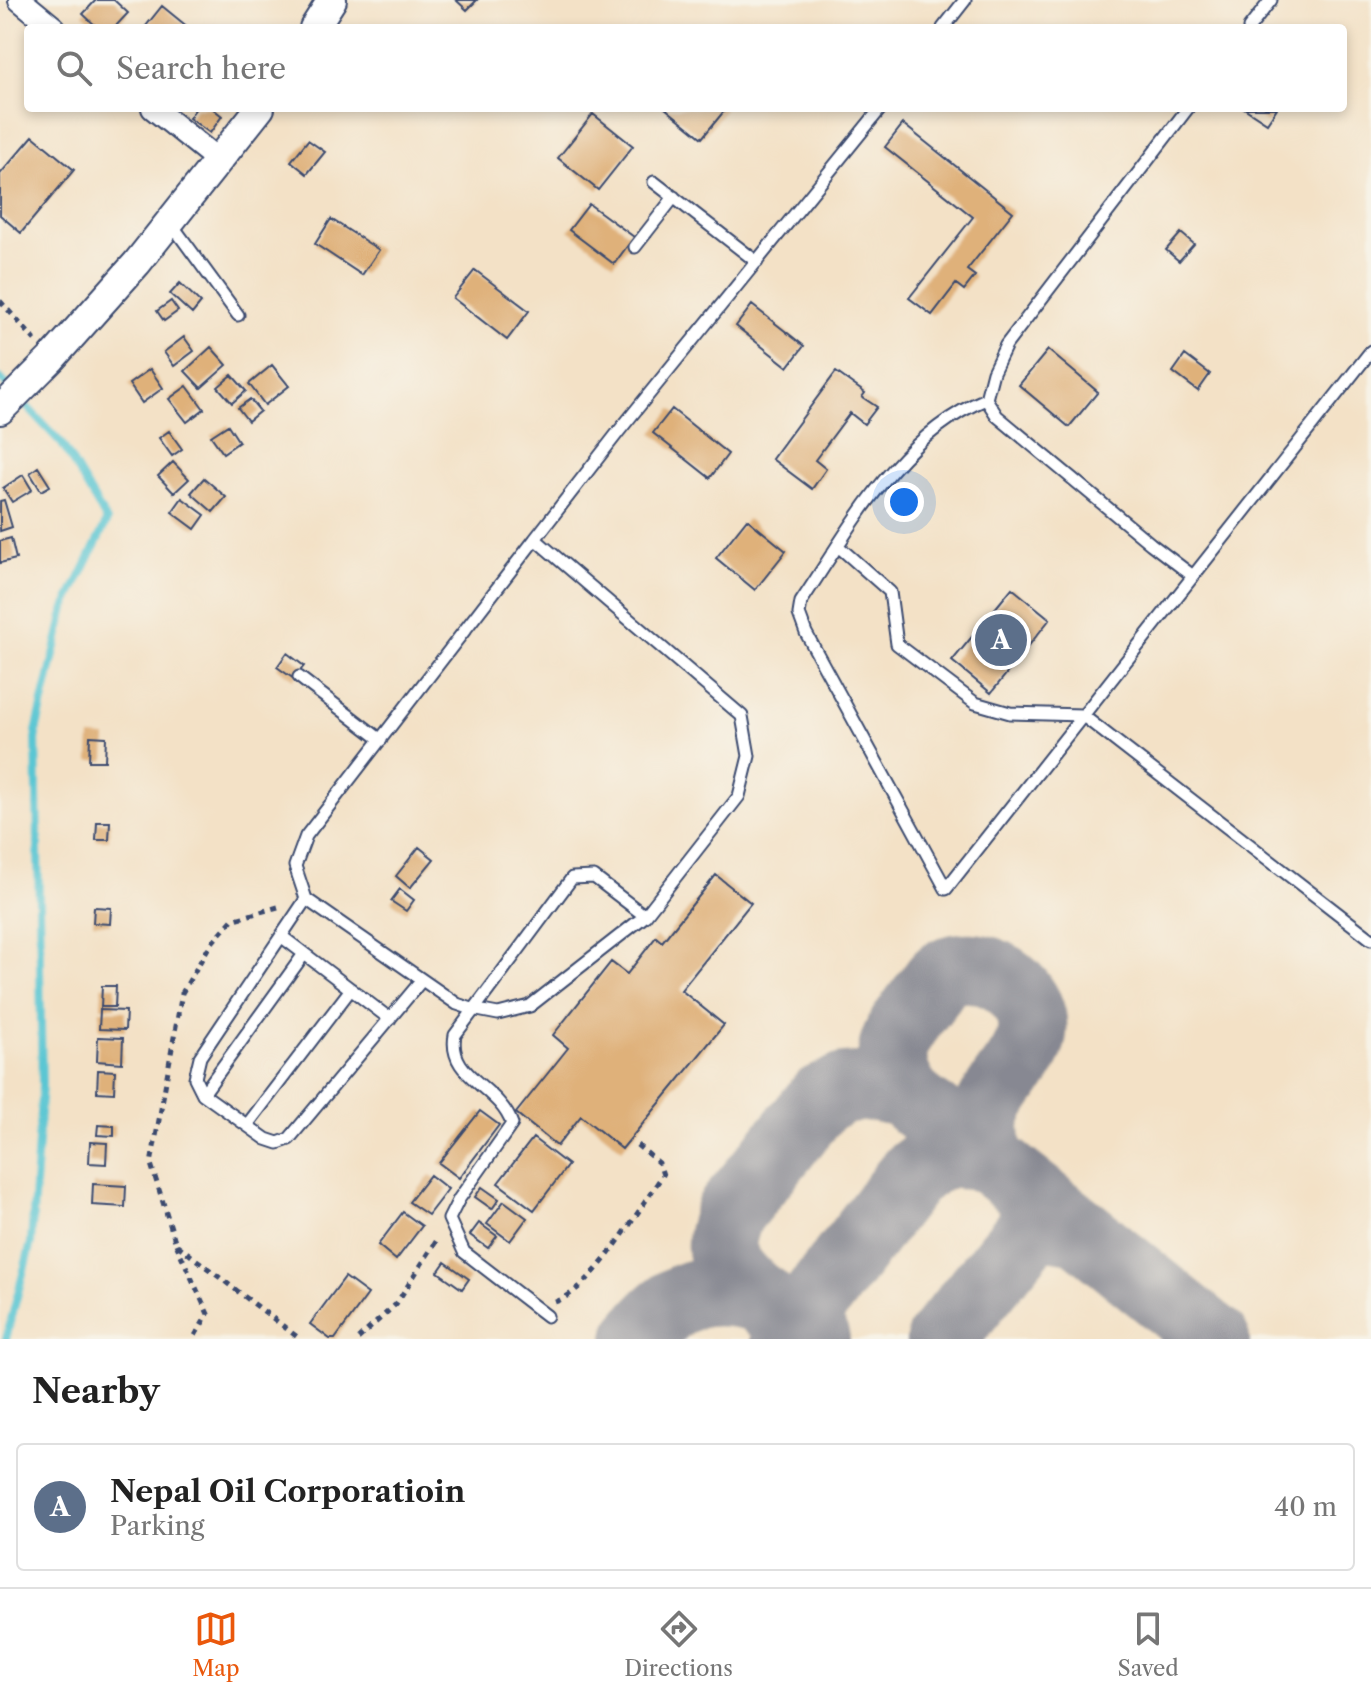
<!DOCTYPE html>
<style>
body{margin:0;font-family:"Libre Caslon Text",serif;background:#f2f2f2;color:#222}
.you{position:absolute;left:904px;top:502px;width:28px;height:28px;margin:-20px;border:6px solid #fff;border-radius:50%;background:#1a73e8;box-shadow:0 0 0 12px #1a73e833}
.badge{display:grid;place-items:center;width:52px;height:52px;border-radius:50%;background:#ea580c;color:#fff;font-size:26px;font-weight:700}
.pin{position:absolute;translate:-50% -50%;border:4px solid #fff;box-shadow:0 2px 8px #0006}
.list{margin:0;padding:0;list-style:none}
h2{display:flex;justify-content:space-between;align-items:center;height:104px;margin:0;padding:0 32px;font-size:34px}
h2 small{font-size:26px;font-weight:400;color:#767676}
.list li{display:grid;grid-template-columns:52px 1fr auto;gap:24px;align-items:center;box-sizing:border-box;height:128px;margin:0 16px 16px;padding:0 16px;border:2px solid #e0e0e0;border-radius:8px}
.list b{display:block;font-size:30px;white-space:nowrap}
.list p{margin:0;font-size:26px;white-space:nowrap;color:#767676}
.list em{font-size:26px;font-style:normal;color:#767676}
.icon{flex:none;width:44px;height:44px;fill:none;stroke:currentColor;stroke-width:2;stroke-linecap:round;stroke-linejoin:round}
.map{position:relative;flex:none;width:1371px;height:1339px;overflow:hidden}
.search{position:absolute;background:#fff;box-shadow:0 4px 12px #0003;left:24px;right:24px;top:24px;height:88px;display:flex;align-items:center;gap:20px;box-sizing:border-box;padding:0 28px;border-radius:8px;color:#767676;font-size:30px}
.sheet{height:248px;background:#fff}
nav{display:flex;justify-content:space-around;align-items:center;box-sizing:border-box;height:112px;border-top:2px solid #e0e0e0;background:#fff;font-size:22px;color:#767676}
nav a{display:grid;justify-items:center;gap:4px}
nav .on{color:#ea580c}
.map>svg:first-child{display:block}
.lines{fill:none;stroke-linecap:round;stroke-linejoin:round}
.stream{stroke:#5ac6d3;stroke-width:8}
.taxiway{stroke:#878892;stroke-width:70}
.building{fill:#dfb17a}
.service-casing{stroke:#3b4a6e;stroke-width:15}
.minor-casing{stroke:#3b4a6e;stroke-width:26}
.tertiary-casing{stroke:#3b4a6e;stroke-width:32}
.path{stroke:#3b4a6e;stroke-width:5;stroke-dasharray:6 6;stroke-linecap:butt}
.service{stroke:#fff;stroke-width:11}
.minor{stroke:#fff;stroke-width:22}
.tertiary{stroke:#fff;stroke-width:28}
</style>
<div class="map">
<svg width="1371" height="1339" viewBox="0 0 1371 1339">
<rect width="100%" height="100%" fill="#f7f3e8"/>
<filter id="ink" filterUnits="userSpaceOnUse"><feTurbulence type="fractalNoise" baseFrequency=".0125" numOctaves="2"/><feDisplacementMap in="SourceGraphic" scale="16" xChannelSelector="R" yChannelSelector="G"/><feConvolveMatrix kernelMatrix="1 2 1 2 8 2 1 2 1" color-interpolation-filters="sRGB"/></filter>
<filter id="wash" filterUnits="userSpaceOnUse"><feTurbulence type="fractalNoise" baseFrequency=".006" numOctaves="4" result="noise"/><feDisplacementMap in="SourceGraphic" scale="32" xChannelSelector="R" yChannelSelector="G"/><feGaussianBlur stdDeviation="1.8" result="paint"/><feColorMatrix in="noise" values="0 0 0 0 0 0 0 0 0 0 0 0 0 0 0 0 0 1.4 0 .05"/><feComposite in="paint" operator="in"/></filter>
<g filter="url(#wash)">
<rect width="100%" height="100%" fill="#f3e1c6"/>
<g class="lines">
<path class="stream" d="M0 378 62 444 107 521 65 608 36 732 42 1084 31 1243 6 1339"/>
<path class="taxiway" d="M987 1157C987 1144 983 1127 987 1115 999 1078 1047 1050 1028 1007 1014 977 976 959 946 972 937 976 930 991 923 999 900 1031 879 1051 903 1090 911 1104 932 1115 945 1125 990 1160 1035 1195 1079 1230
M638 1339C675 1292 703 1283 761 1298
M785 1339 911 1175C942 1150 948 1152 987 1157
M815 1339C787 1318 735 1288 723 1255 719 1241 725 1225 730 1212L821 1099 845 1088 873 1086 905 1093
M941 1339 1030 1230 1050 1225 1079 1230 1215 1339"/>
</g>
<g id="blocks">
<path class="building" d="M96 0H114L128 13 114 28H98L83 14Z
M456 0H477L467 10Z
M162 6 189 28H149L146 26Z
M196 108H212L222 116 210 133 189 118Z
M665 108H722L725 110 702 138Z
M1244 108H1277L1267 123Z
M593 114 633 146 598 190 558 158Z
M903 124 1013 212 967 270 975 276 964 290 956 284 932 315 909 298 973 217 885 147Z
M33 136 74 170 21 233 0 215V174Z
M308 140 325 152 307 174 291 161Z
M589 204 634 237 614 264 569 230Z
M331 219 379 250 362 275 315 244Z
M1181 233 1194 244 1179 261 1166 250Z
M475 270 529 311 507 340 453 298Z
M180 283 201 303 192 314 170 294Z
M171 301 178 311 164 321 157 311Z
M752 305 804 346 788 367 736 326Z
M184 337 194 351 174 366 164 352Z
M211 347 227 365 201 388 185 371Z
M1048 350 1098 392 1069 427 1019 385Z
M1185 355 1210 374 1198 391 1173 372Z
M272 365 289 386 265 405 249 384Z
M150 369 163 388 142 403 129 384Z
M836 372 865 393 862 397 877 407 864 424 850 413 815 460 826 469 812 489 772 459Z
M232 375 246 391 232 403 218 387Z
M187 386 204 409 187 422 169 399Z
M250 399 260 411 248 421 238 408Z
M672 409 728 454 710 478 653 433Z
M228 425 239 442 223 453 211 436Z
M169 431 182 449 172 456 159 438Z
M173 462 189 479 174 493 158 476Z
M38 467 50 486 41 491 30 473Z
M23 475 32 490 12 502 3 488Z
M204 478 226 497 213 512 191 493Z
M182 498 205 515 195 529 172 512Z
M4 500 12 527 0 531V501Z
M747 519 786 551 755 590 716 558Z
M11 538 16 559 0 563V541Z
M1012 588 1050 619 991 693 952 661Z
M287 653 304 666 294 679 277 667Z
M90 736 106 737 105 761H89Z
M97 822H110L109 840H96Z
M419 847 434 859 410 888 396 876Z
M716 875 751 903 681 990 724 1025 622 1149 581 1116 557 1146 516 1113 568 1048 553 1035 611 962 627 974 656 937 662 942Z
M400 889 414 900 406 911 391 901Z
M94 907 111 908 110 924 93 923Z
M102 986H116L115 1007H101Z
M100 1010 126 1011 125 1030 99 1029Z
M98 1037 123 1038 122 1063 97 1061Z
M98 1070 115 1071 114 1093 97 1092Z
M480 1111 499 1125 459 1178 439 1163Z
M98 1125 114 1126V1136L97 1135Z
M533 1138 568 1165 534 1210 498 1183Z
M90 1142 107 1143 106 1164 89 1163Z
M430 1175 448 1189 428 1215 409 1202Z
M93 1184 126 1186 125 1207 92 1205Z
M482 1187 499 1199 492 1209 475 1197Z
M504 1201 527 1218 510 1241 487 1224Z
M403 1212 422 1226 396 1260 378 1245Z
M479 1223 497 1236 488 1248 470 1235Z
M445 1262 469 1279 462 1289 438 1272Z
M345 1277 368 1294 335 1339H330L310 1324Z"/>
</g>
</g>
<g filter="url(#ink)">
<use href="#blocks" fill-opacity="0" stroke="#3b4a6e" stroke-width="2"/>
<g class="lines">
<g class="service-casing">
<path id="service" d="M943 28 965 0
M1249 28 1271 0
M1188 108 1006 345 993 372 986 399 997 416 1151 544 1193 576
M654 182 757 262
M170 222 238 315
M635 247 674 197
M986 399C899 435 851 527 801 602L799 614 806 633 946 889 1371 351
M535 539 742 716 749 756 739 796 645 916 530 1006 498 1014 472 1009 457 1004 306 899 295 866 306 836Z
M535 539 619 431 881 108
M838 546 890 592 897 644 975 703 1010 713 1082 715 1371 939
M299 677 381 740
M306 899 200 1057 195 1078 203 1094 266 1139 278 1143 289 1139 422 980
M281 936 390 1019
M203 1094 304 954
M247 1125 351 989
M547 1316 464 1252 449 1219 459 1199 512 1124C499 1086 447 1077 455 1035L572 878 594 877 645 916"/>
</g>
<g class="minor-casing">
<path id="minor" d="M20 0 54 28
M153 108 219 161"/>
</g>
<g class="tertiary-casing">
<path id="tertiary" d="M314 28 332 0
M0 410 52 358 137 263 260 108"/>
</g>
<path class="path" d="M0 301 35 340
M278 907 232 920 210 945 182 993 151 1164 176 1244 300 1339
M176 1244 208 1314 193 1339
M555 1302C594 1289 638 1210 663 1175L659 1163 637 1145
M358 1339 396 1304 439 1237"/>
<use href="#service" class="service"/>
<use href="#minor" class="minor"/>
<use href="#tertiary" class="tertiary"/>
</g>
</g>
</svg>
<div class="you"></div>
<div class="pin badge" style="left:1001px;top:640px;background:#5c6f8a">A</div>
<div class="search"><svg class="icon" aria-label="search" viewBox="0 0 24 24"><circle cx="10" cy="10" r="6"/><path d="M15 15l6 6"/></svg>Search here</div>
</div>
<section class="sheet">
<h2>Nearby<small></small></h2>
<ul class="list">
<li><span class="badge" style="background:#5c6f8a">A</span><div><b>Nepal Oil Corporatioin</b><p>Parking</p></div><em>40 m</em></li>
</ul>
</section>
<nav>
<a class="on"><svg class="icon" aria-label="map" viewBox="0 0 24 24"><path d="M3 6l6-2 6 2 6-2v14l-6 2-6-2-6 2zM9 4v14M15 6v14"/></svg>Map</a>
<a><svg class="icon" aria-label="directions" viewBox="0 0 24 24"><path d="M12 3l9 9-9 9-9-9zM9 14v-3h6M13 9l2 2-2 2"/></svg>Directions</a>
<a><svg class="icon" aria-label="saved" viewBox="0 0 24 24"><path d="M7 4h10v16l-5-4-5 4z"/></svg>Saved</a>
</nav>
